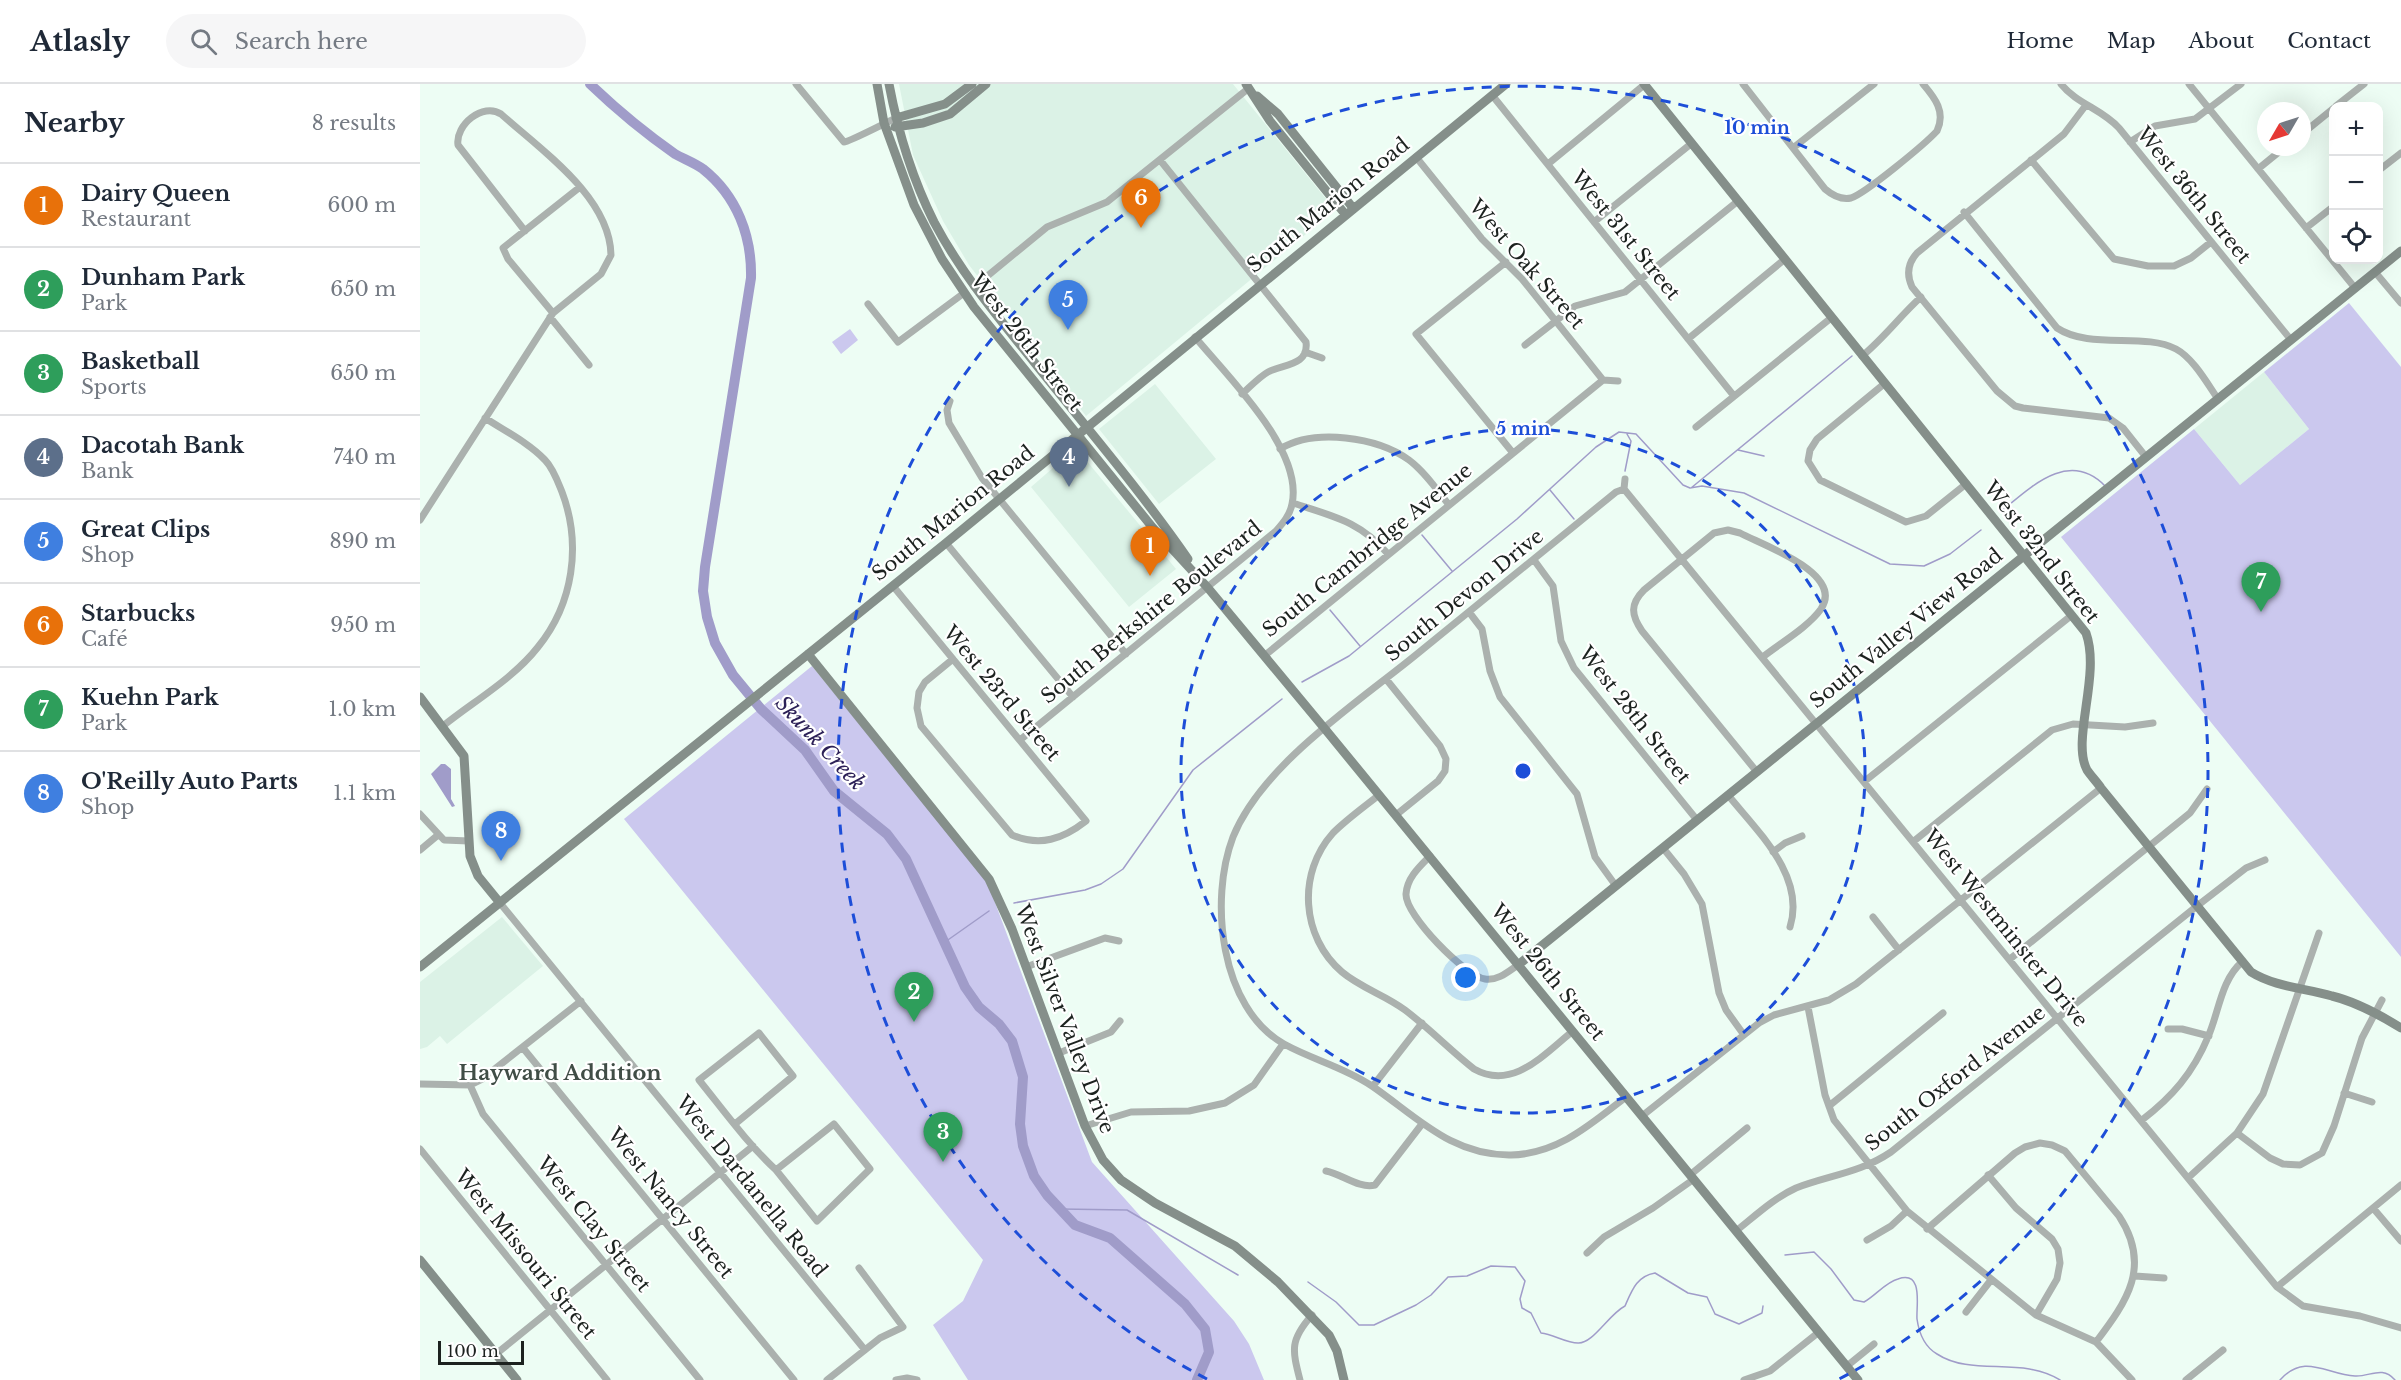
<!DOCTYPE html>
<meta charset="utf-8">
<style>
body{margin:0;font-family:"Libre Baskerville",serif;background:#f6f6f7;color:#1f2937}
.controls{position:absolute;right:18px;top:18px;display:grid;overflow:hidden;border-radius:12px;box-shadow:0 6px 24px #0002}
.controls button{width:54px;height:54px;display:grid;place-items:center;padding:0;border:0;border-bottom:2px solid #e0e1e3;background:#fff;color:#1f2937;font:30px sans-serif}
.compass{position:absolute;left:1837px;top:18px;width:54px;height:54px;border-radius:50%;background:#fff;box-shadow:0 6px 24px #0002;rotate:231deg}
.scale{position:absolute;left:18px;bottom:15px;width:86px;box-sizing:border-box;padding-left:6px;border:3px solid #1c221f;border-top:0;font-size:16px;line-height:21px;white-space:nowrap;color:#1c221f;-webkit-text-stroke:4px #fff;paint-order:stroke}
.you{position:absolute;left:1046px;top:894px;width:21px;height:21px;margin:-15px;border:4px solid #fff;border-radius:50%;background:#1a73e8;box-shadow:0 0 0 9px #1a73e833}
.badge{display:grid;place-items:center;width:39px;height:39px;border-radius:50%;background:#5739b1;color:#fff;font-size:20px;font-weight:700}
.pin{position:absolute;translate:-50% -50px;filter:drop-shadow(0 2px 3px #0008)}
.pin::after{content:'';position:absolute;top:32px;width:21px;height:18px;background:inherit;clip-path:polygon(0 0,100% 0,50% 100%)}
.list{margin:0;padding:0;list-style:none}
h2{display:flex;justify-content:space-between;align-items:center;height:78px;margin:0;padding:0 24px;font-size:26px}
h2 small{font-size:20px;font-weight:400;color:#747a83}
.list li{display:grid;grid-template-columns:39px 1fr auto;gap:18px;align-items:center;box-sizing:border-box;height:84px;padding:0 24px;border-top:2px solid #e0e1e3}
.list b{display:block;font-size:22px;white-space:nowrap}
.list p{margin:0;font-size:20px;white-space:nowrap;color:#747a83}
.list em{font-size:20px;font-style:normal;color:#747a83}
.icon{flex:none;width:33px;height:33px;fill:none;stroke:currentColor;stroke-width:2;stroke-linecap:round;stroke-linejoin:round}
.map{position:relative;flex:none;width:1981px;height:1296px;overflow:hidden}
header{display:flex;align-items:center;gap:36px;box-sizing:border-box;height:84px;padding:0 30px;background:#fff;border-bottom:2px solid #e0e1e3}
header strong{font-size:28px}
nav{display:flex;gap:33px;margin-inline-start:auto;font-size:21px}
.search{width:420px;height:54px;background:#f6f6f7;display:flex;align-items:center;gap:15px;box-sizing:border-box;padding:0 21px;border-radius:33px;color:#747a83;font-size:22px}
main{display:flex}
aside{flex:1;background:#fff}
.map>svg:first-child{display:block}
.built{fill:#dbf2e6}
.green{fill:#cbc8ee}
.water{fill:#a09cc9}
.lines{fill:none;stroke-linecap:round;stroke-linejoin:round}
.stream{stroke:#a09cc9;stroke-width:1.5}
.river{stroke:#a09cc9;stroke-width:10}
.street{stroke:#abb1ae;stroke-width:7}
.secondary{stroke:#858f8a;stroke-width:9}
.ring{fill:none;stroke:#1d4ed8;stroke-width:3;stroke-dasharray:10 8}
.labels{text-anchor:middle;dominant-baseline:central;stroke-width:4.5;stroke-linejoin:round;paint-order:stroke}
.street-label{font-size:20px;fill:#1c221f;stroke:#fff}
.water-label{font-size:21px;font-style:italic;fill:#2c2057;stroke:#fff}
.neighbourhood-label{font-size:21px;font-weight:bold;fill:#404d46;stroke:#fff}
.centre{fill:#1d4ed8;stroke:#fff;stroke-width:3}
.ring-label{font-size:18px;text-anchor:middle;font-weight:bold;fill:#1d4ed8;stroke:#fff;stroke-width:4.5;stroke-linejoin:round;paint-order:stroke}
</style>
<header>
<strong>Atlasly</strong>
<div class="search"><svg class="icon" aria-label="search" viewBox="0 0 24 24"><circle cx="10" cy="10" r="6"/><path d="M15 15l6 6"/></svg>Search here</div>
<nav><a>Home</a><a>Map</a><a>About</a><a>Contact</a></nav>
</header>
<main>
<aside>
<h2>Nearby<small>8 results</small></h2>
<ul class="list">
<li><span class="badge" style="background:#e8710a">1</span><div><b>Dairy Queen</b><p>Restaurant</p></div><em>600 m</em></li>
<li><span class="badge" style="background:#2e9e5b">2</span><div><b>Dunham Park</b><p>Park</p></div><em>650 m</em></li>
<li><span class="badge" style="background:#2e9e5b">3</span><div><b>Basketball</b><p>Sports</p></div><em>650 m</em></li>
<li><span class="badge" style="background:#5c6f8a">4</span><div><b>Dacotah Bank</b><p>Bank</p></div><em>740 m</em></li>
<li><span class="badge" style="background:#3f7fe0">5</span><div><b>Great Clips</b><p>Shop</p></div><em>890 m</em></li>
<li><span class="badge" style="background:#e8710a">6</span><div><b>Starbucks</b><p>Café</p></div><em>950 m</em></li>
<li><span class="badge" style="background:#2e9e5b">7</span><div><b>Kuehn Park</b><p>Park</p></div><em>1.0 km</em></li>
<li><span class="badge" style="background:#3f7fe0">8</span><div><b>O'Reilly Auto Parts</b><p>Shop</p></div><em>1.1 km</em></li>
</ul>
</aside>
<div class="map">
<svg width="1981" height="1296" viewBox="0 0 1981 1296">
<rect width="100%" height="100%" fill="#edfdf4"/>
<path class="built" d="M479 0H813L915 126 666 332 549 181 523 137 493 71Z
M1844 288 1889 345 1820 401 1774 345Z
M735 300 796 375 739 420 679 345Z
M656 364 756 485 709 523 611 403Z
M82 833 123 882 27 960 20 952 7 963 0 965V898Z"/>
<path class="green" d="M1929 219 1981 283V873L1641 453 1774 345 1820 401 1889 345 1844 288Z
M430 245 438 256 421 270 412 258Z
M392 582 567 797 672 1078 814 1237 829 1260 844 1296H548L513 1241 543 1217 563 1176 204 735Z"/>
<path class="water" d="M21 680H25L31 685V715L35 722 32 723 11 690Z"/>
<g class="lines">
<path class="stream" d="M1318 366 1344 372
M1205 387 1211 357 1207 350
M1271 404 1432 272
M1130 406 1154 435
M1584 425C1613 401 1650 366 1685 402
M1002 451 1032 487
M910 526 940 562
M882 598 929 572 1097 435 1176 363 1199 348 1216 350 1263 401 1270 404 1282 402 1324 409 1470 480 1504 482 1530 470 1561 446
M594 819 665 806 681 800 703 785 773 686 862 615
M525 858 569 827
M640 1125 707 1126 818 1191
M1365 1171 1394 1168 1411 1185 1434 1216 1444 1218C1455 1212 1466 1198 1478 1195 1504 1186 1496 1222 1497 1235 1499 1249 1505 1263 1517 1270 1552 1293 1602 1272 1640 1296
M888 1198 916 1218 939 1241H954L996 1221 1011 1211 1028 1193 1047 1192 1071 1182 1095 1183 1105 1197 1100 1215 1102 1224 1111 1229 1121 1249C1133 1250 1146 1259 1158 1259 1173 1260 1189 1230 1205 1222 1212 1206 1217 1192 1235 1189L1268 1209 1287 1213 1295 1230 1319 1240 1342 1229 1343 1222
M1860 1296C1885 1268 1907 1291 1935 1292 1950 1293 1962 1281 1975 1296"/>
<path class="river" d="M170 0C196 25 225 49 255 70 264 75 275 79 283 85 317 112 332 152 331 194L285 483 283 507 287 533 295 559 313 591 341 625 385 666 414 707 467 750 486 775 545 903 559 923 579 940 592 957 603 993 600 1040 603 1062 614 1092 627 1111 655 1141 690 1154 765 1220 785 1245 789 1268 777 1296"/>
<path class="street" d="M376 0 424 58C429 58 467 38 476 34
M1323 0 1405 105C1412 111 1421 116 1431 114 1446 109 1505 60 1517 47 1526 28 1515 14 1503 0
M1641 0C1657 20 1682 25 1699 44L1871 256
M1769 0 1935 204
M1072 11 1314 312
M1666 21 1644 50 1497 169C1488 179 1486 190 1492 203L1577 307 1595 322 1603 324 1689 334 1703 344 1726 373
M1916 22 1944 0
M1882 50 1914 24
M1710 58 1735 42 1775 35 1821 0
M1373 64 1454 0
M996 73 1062 155 1102 195 1183 296 1198 297
M740 76 886 258C889 282 863 280 848 288 839 293 830 303 822 310
M1611 76 1694 175 1728 182H1754L1771 174 1791 158
M1128 80 1224 1
M1838 85 1865 63
M1958 87 1981 69
M1544 128 1637 244C1670 266 1724 248 1756 265 1773 274 1787 299 1798 315
M1174 138 1272 59
M1886 144 1914 122
M1086 178 996 250 1093 369
M1955 188 1981 219
M554 203 627 143 687 118 829 4
M448 220 478 258 544 209
M133 229 88 175 83 164 160 103
M130 233 169 281
M1268 255 1365 175
M1105 261 1155 222 1205 208 1318 117
M885 268 902 274
M1442 272C1464 254 1480 232 1501 213
M1464 300 1397 355 1390 366 1388 377 1400 396 1486 438 1506 432 1546 400
M530 317 527 326 529 339 562 394 706 570
M1276 343 1411 234
M860 365C895 344 957 353 989 376 1005 388 1017 406 1029 421
M1204 405 1857 1203 1883 1222 1940 1232 1981 1244
M1204 405 1196 408C1130 462 1064 516 997 570 937 619 842 681 813 753 789 816 800 924 864 960 893 976 924 983 952 1002 997 1033 1032 1072 1091 1071 1138 1070 1171 1040 1206 1013
M1204 405 1205 395
M873 419C912 432 940 437 968 470
M0 436 133 229 181 190 191 171C190 113 121 66 81 30 63 18 35 41 38 61L105 147
M526 459 653 613
M1114 476 1133 502 1141 557 1154 584 1277 736
M473 502 666 737C643 755 620 763 592 751L501 642 497 624 499 608 505 598 533 575
M1049 528 1062 545 1070 587 1080 613 1157 710 1175 773 1196 802
M844 572 1183 296
M966 595 1020 662 1026 675 1025 687 1018 697 976 731
M23 642C54 617 93 595 118 563 153 520 162 461 142 408 138 398 133 384 125 376 109 359 85 347 65 334
M600 656 856 447C863 439 870 431 872 420 884 366 807 292 775 253
M1337 688 1222 547C1211 531 1210 520 1224 506L1294 449 1308 446 1320 449C1342 461 1425 489 1401 525 1388 543 1362 558 1344 572
M1445 697 1652 531
M959 711C944 723 927 735 913 749 877 789 881 853 922 888 941 904 965 911 985 926 1009 944 1030 966 1054 985 1093 1007 1124 970 1153 947
M1308 711C1337 747 1386 792 1370 843
M0 730 24 756 49 757
M1494 757 1632 646 1653 640 1705 643 1733 639
M1243 764 1264 790 1282 820 1299 909 1306 926 1324 951
M0 766 18 751
M1353 768 1365 759 1382 752
M1010 772C999 783 987 794 986 810 985 831 1045 892 1065 895 1078 897 1089 887 1098 881
M80 819 445 1266
M1453 833 1479 866
M1590 875 1770 729 1787 705
M606 883 685 854 699 857
M1388 923 1405 1011 1414 1036 1487 1127 1616 1231 1676 1258 1712 1296
M1748 945H1762L1789 952
M103 964 374 1296
M639 969 691 948 700 937
M0 1000 50 1001 62 995 161 917
M50 1001 63 1030 280 1296
M953 1002 1002 939
M1924 1009 1952 1018
M1409 1022 1523 929
M1222 1032 1339 939 1354 931 1409 916 1436 900 1681 704
M1722 1036C1752 1013 1773 989 1788 953 1799 928 1801 896 1822 878
M315 1040 373 992 339 949 279 996C304 1027 327 1059 356 1086
M414 1040 450 1085 397 1137 356 1086Z
M665 1042 711 1028 769 1027 805 1019 834 1001 863 960
M1817 1049 1850 1074 1863 1080 1880 1081 1902 1069 1914 1042 1942 954 1962 916
M0 1065 187 1296
M906 1087C922 1090 939 1105 955 1101L1002 1040
M1270 1091 1327 1044
M1568 1091 1596 1124 1632 1155 1638 1165 1640 1179 1637 1195 1616 1231
M1768 1094 1817 1049 1843 1010 1899 849
M1953 1124 1981 1157
M1507 1145 1595 1069 1605 1063 1620 1059 1632 1061 1645 1067 1699 1132C1732 1182 1707 1217 1676 1258
M1316 1147C1335 1132 1354 1114 1376 1104 1410 1091 1440 1089 1471 1068L1777 822 1826 784 1845 776
M1447 1156 1471 1142 1487 1127
M1167 1169 1184 1153 1233 1124 1274 1095
M1715 1192 1744 1194
M1857 1203 1981 1101
M1546 1228 1571 1196
M76 1270 333 1062
M1427 1282 1454 1260
M407 1296 460 1254 483 1243 439 1184
M476 1296 487 1294 497 1296
M880 1296C872 1265 870 1256 892 1231
M1324 1296 1350 1287 1399 1248
M1766 1296 1803 1266"/>
<path class="secondary" d="M457 0 464 39 494 121 522 175 554 223 733 444 788 504 905 645 1438 1296
M469 0C478 48 492 94 514 138 541 189 578 233 614 278 666 343 720 406 768 475
M826 0 850 37 925 130
M1224 0 1666 549C1681 591 1651 656 1667 686 1671 692 1677 698 1681 704L1831 888C1855 903 1885 904 1912 912 1937 918 1960 931 1981 944
M837 12 858 30 933 124
M476 34 525 20 552 0
M475 43 503 39 530 30 566 0
M388 570 569 795 592 845 665 1042 683 1076 701 1096 735 1119 815 1162 858 1198 909 1251 917 1267 924 1296
M0 613 44 672 50 772 58 792 80 819
M1098 881 1981 167
M0 883 526 459 1086 0
M0 1176 97 1296"/>
</g>
<g class="ring">
<circle cx="1103" cy="687" r="342"/>
<path d="M787 1295A685 685 0 1 1 1419 1295"/>
</g>
<g class="labels">
<g class="street-label">
<text transform="translate(1774 111) rotate(51)">West 36th Street</text>
<text transform="translate(908 121) rotate(-39)">South Marion Road</text>
<text transform="translate(1206 151) rotate(51)">West 31st Street</text>
<text transform="translate(1107 180) rotate(49)">West Oak Street</text>
<text transform="translate(607 258) rotate(52)">West 26th Street</text>
<text transform="translate(533 429) rotate(-39)">South Marion Road</text>
<text transform="translate(947 466) rotate(-39)">South Cambridge Avenue</text>
<text transform="translate(1622 468) rotate(52)">West 32nd Street</text>
<text transform="translate(1044 511) rotate(-39)">South Devon Drive</text>
<text transform="translate(731 528) rotate(-39)">South Berkshire Boulevard</text>
<text transform="translate(1486 544) rotate(-39)">South Valley View Road</text>
<text transform="translate(582 609) rotate(50)">West 23rd Street</text>
<text transform="translate(1215 631) rotate(52)">West 28th Street</text>
<text transform="translate(1586 844) rotate(51)">West Westminster Drive</text>
<text transform="translate(1128 888) rotate(51)">West 26th Street</text>
<text transform="translate(645 935) rotate(69)">West Silver Valley Drive</text>
<text transform="translate(1535 994) rotate(-38)">South Oxford Avenue</text>
<text transform="translate(332 1102) rotate(51)">West Dardanella Road</text>
<text transform="translate(251 1119) rotate(51)">West Nancy Street</text>
<text transform="translate(174 1140) rotate(51)">West Clay Street</text>
<text transform="translate(106 1170) rotate(51)">West Missouri Street</text>
</g>
<g class="water-label">
<text transform="translate(400 659) rotate(47)">Skunk Creek</text>
</g>
<g class="neighbourhood-label">
<text x="140" y="989">Hayward Addition</text>
</g>
</g>
<circle cx="1103" cy="687" r="9" class="centre"/>
<g class="ring-label">
<text x="1337" y="50">10 min</text>
<text x="1103" y="351">5 min</text>
</g>
</svg>
<div class="controls">
<button>+</button>
<button>−</button>
<button><svg class="icon" aria-label="locate" viewBox="0 0 24 24"><circle cx="12" cy="12" r="6"/><path d="M12 2v4M12 18v4M2 12h4M18 12h4"/></svg></button>
</div>
<svg class="compass" viewBox="-18 -18 36 36"><path d="M0-13l5 13h-10z" fill="#e53935"/><path d="M0 13l5-13h-10z" fill="#747a83"/></svg>
<div class="scale">100 m</div>
<div class="you"></div>
<div class="pin badge" style="left:730px;top:492px;background:#e8710a">1</div>
<div class="pin badge" style="left:494px;top:938px;background:#2e9e5b">2</div>
<div class="pin badge" style="left:523px;top:1078px;background:#2e9e5b">3</div>
<div class="pin badge" style="left:649px;top:403px;background:#5c6f8a">4</div>
<div class="pin badge" style="left:648px;top:246px;background:#3f7fe0">5</div>
<div class="pin badge" style="left:721px;top:144px;background:#e8710a">6</div>
<div class="pin badge" style="left:1841px;top:528px;background:#2e9e5b">7</div>
<div class="pin badge" style="left:81px;top:777px;background:#3f7fe0">8</div>
</div>
</main>
